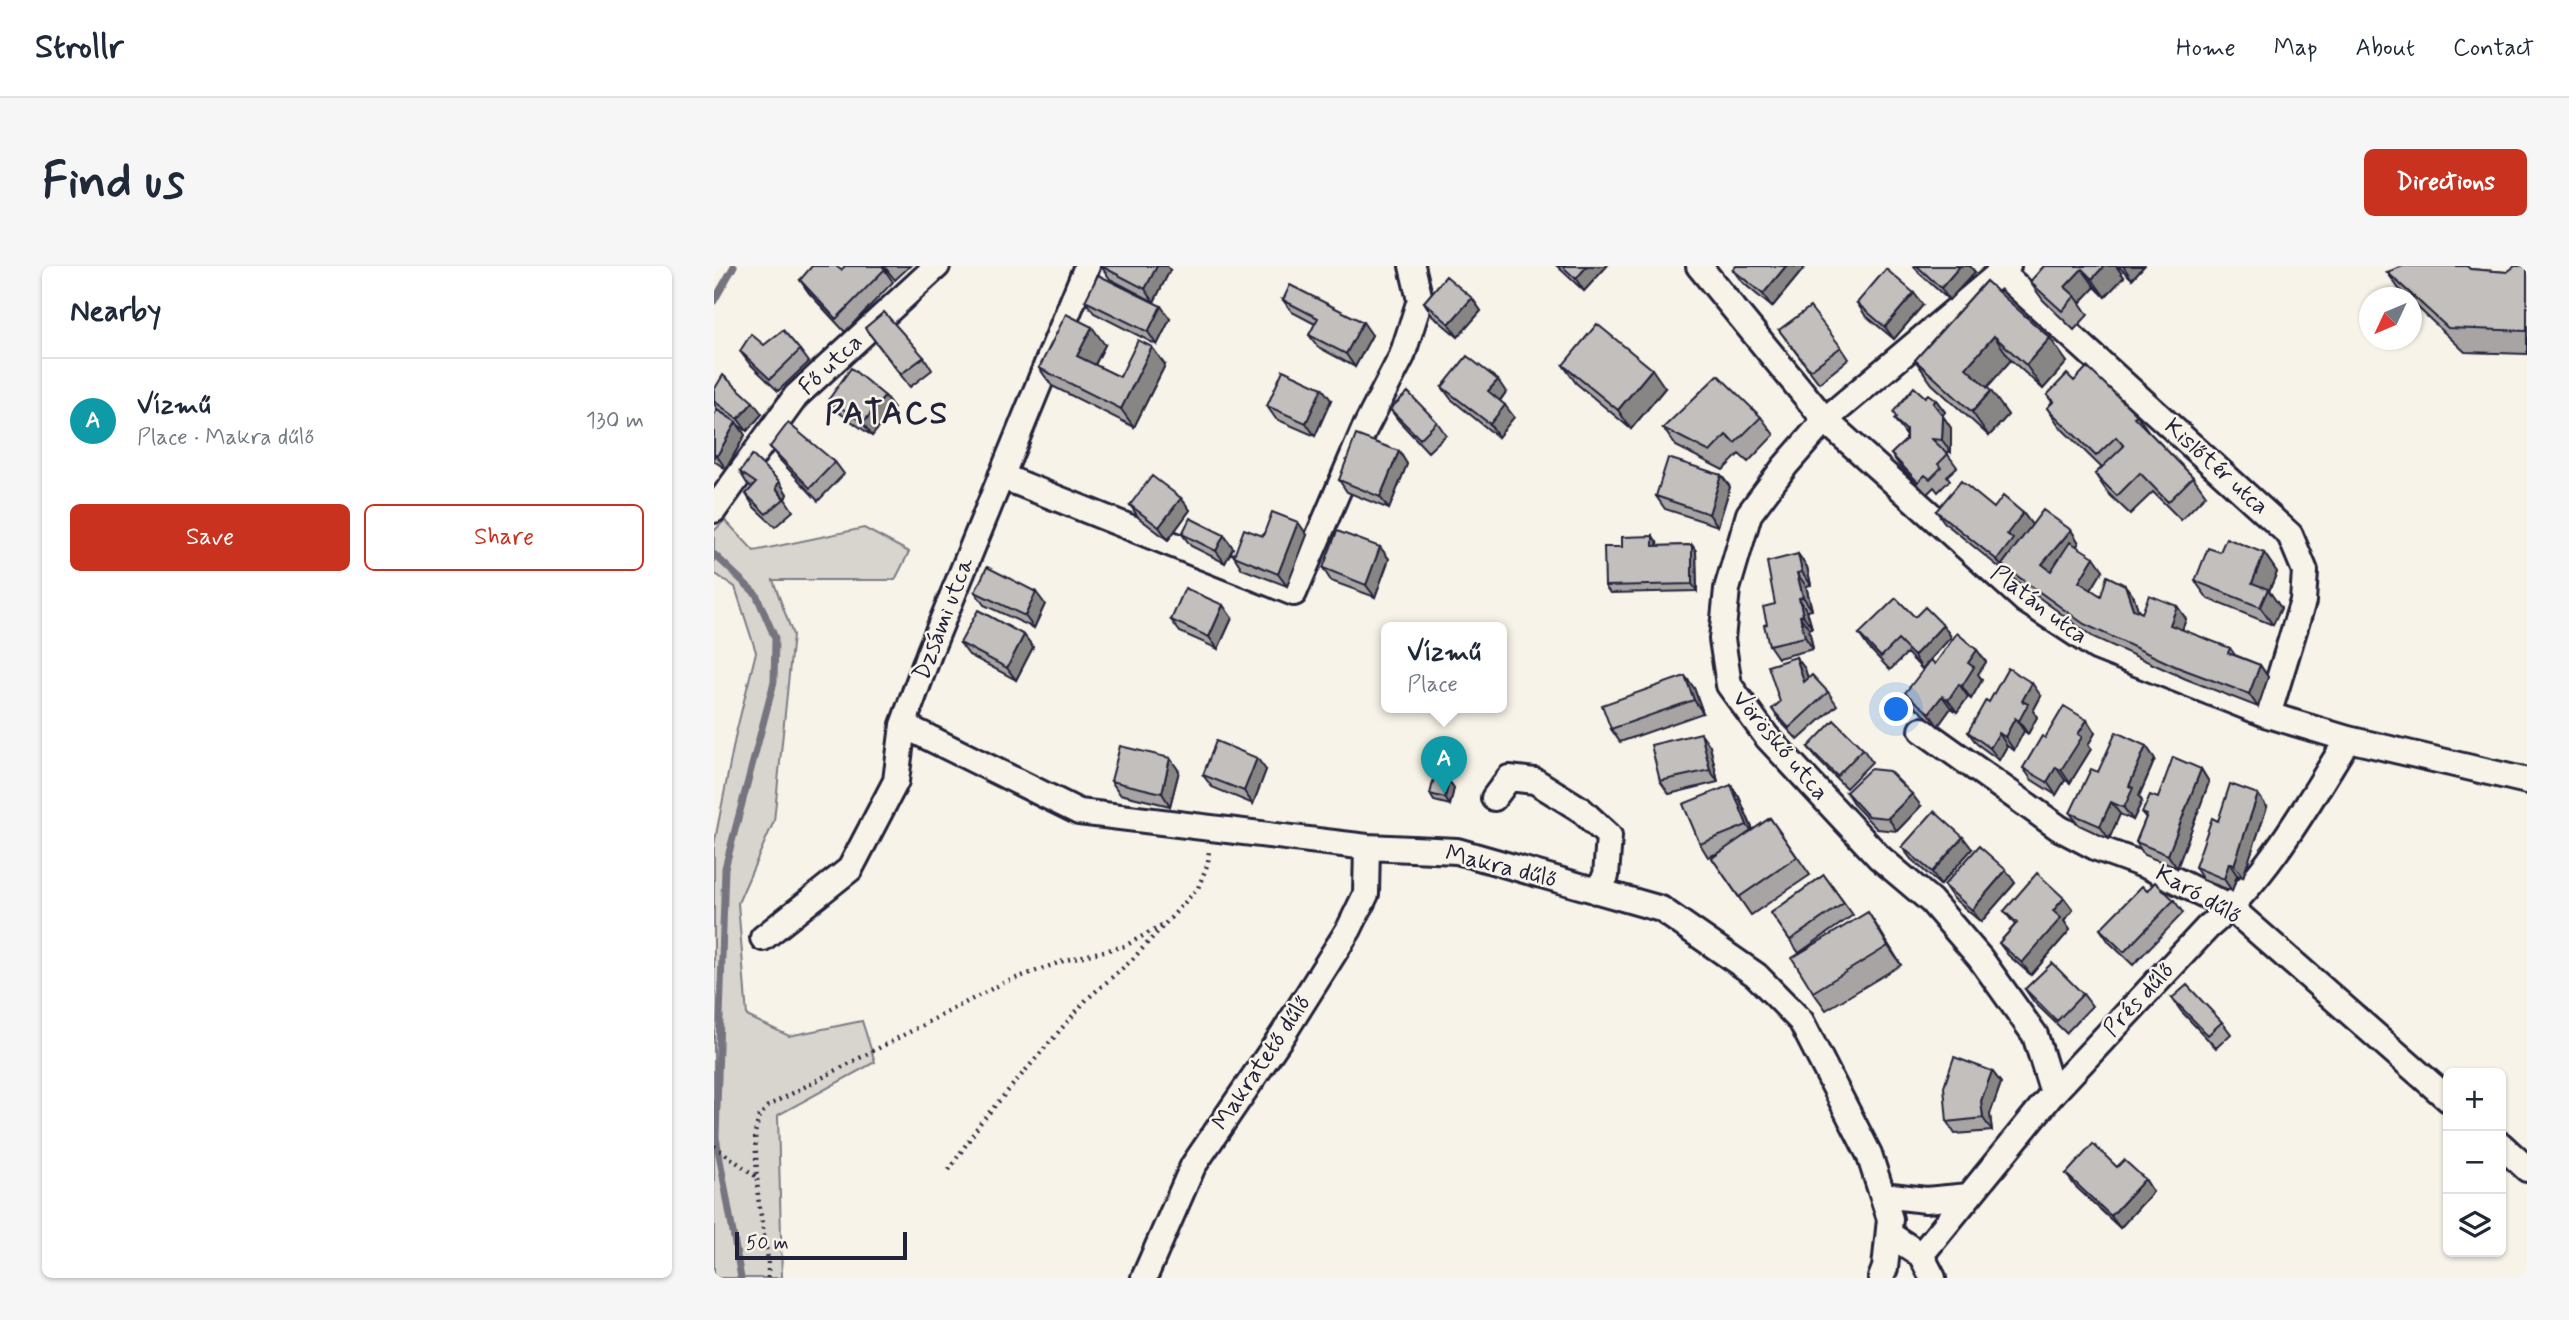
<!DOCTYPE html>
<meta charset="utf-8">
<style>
body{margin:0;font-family:Mynerve,sans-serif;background:#f6f6f7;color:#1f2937}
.controls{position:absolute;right:21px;bottom:21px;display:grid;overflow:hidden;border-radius:10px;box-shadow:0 2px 5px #0004}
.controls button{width:63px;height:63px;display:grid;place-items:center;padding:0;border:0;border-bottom:2px solid #e0e1e3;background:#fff;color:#1f2937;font:35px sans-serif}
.compass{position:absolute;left:1645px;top:21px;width:63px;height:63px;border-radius:50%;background:#fff;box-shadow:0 2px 5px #0004;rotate:226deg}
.scale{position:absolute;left:21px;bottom:18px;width:172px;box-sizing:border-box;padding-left:7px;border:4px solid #22223b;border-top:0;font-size:19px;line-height:24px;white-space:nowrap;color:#22223b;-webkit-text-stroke:5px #f7f3e8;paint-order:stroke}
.you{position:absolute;left:1183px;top:444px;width:24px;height:24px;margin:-18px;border:5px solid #fff;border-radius:50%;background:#1a73e8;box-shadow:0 0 0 10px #1a73e833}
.badge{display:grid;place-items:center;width:46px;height:46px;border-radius:50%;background:#c8321e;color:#fff;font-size:23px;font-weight:700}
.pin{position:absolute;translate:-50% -58px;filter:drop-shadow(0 2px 4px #0008)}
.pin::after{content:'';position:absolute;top:37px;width:24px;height:21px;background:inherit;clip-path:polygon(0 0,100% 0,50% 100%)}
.popup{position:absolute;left:667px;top:356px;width:126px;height:91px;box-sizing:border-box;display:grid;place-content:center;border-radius:10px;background:#fff;filter:drop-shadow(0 2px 5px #0005);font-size:23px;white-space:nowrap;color:#747a83}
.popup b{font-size:26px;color:#1f2937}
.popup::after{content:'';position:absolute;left:50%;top:100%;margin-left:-14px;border:14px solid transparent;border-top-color:#fff}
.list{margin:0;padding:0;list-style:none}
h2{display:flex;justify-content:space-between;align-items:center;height:91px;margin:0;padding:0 28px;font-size:30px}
h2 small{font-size:23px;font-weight:400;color:#747a83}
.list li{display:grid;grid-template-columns:46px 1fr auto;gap:21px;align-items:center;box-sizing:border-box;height:126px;padding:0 28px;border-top:2px solid #e0e1e3}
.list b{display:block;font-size:26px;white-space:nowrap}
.list p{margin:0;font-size:23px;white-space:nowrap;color:#747a83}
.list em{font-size:23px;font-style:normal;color:#747a83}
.actions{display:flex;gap:14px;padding:21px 28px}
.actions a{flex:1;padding:16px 0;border:2px solid #c8321e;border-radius:10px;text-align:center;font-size:24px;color:#c8321e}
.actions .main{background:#c8321e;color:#fff}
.icon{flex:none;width:38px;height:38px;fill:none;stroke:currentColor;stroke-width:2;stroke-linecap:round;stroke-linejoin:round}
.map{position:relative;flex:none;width:1813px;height:1012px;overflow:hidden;border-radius:10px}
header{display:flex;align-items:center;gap:42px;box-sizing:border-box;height:98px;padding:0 35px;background:#fff;border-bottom:2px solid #e0e1e3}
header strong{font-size:33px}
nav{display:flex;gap:38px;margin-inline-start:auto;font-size:24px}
.intro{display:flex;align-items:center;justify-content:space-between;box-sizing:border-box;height:168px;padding:0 42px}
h1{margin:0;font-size:49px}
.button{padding:18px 32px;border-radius:10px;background:#c8321e;color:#fff;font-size:24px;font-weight:700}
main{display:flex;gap:42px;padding:0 42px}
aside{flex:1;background:#fff;border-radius:10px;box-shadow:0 2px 5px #0004}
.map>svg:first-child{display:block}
.green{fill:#d8d5cf;stroke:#7d7c85;stroke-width:2}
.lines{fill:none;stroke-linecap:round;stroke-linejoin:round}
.stream{stroke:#76747f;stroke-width:7}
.minor-casing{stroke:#22223b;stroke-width:30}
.path{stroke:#22223b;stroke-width:4.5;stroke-dasharray:2 5;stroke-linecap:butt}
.minor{stroke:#f7f3e8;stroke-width:24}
.wall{fill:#a7a4a3;stroke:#22223b;stroke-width:2}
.shaded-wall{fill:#888684;stroke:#22223b;stroke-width:2}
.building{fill:#c2bfbd;stroke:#22223b;stroke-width:2}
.labels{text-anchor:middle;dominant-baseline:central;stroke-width:5;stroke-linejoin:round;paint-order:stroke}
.street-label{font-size:24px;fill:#22223b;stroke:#f7f3e8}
.district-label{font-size:32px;font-weight:bold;letter-spacing:2px;fill:#22223b;stroke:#f7f3e8}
</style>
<header>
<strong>Strollr</strong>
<nav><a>Home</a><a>Map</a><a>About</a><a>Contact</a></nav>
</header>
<div class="intro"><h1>Find us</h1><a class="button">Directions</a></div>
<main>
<aside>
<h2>Nearby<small></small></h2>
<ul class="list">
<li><span class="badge" style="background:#0f9aa8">A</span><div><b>Vízmű</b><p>Place · Makra dűlő</p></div><em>130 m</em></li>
</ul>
<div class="actions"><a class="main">Save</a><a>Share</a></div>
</aside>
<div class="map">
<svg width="1813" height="1012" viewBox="0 0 1813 1012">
<rect width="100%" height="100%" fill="#f7f3e8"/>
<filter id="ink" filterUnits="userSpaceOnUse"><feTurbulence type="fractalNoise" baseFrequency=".0143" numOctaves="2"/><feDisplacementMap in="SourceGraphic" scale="14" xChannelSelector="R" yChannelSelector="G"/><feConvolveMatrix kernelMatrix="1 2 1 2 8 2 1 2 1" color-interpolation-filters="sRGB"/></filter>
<g filter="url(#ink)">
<path class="green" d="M11 254 40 285 150 262 195 286 181 314H59L79 369 60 555 24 637 33 750 75 770 148 755 161 796 64 849 68 1012H0V579L22 467 42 386 21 321 0 307V265Z"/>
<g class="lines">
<path class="stream" d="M0 35 20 0
M1 289 42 328 61 372 60 416 11 602 2 871 27 1012"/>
<g class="minor-casing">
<path id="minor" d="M985 0 1111 154 1312 335 1382 381 1554 449 1634 473 1813 515
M1294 0 1111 154 1071 200 1035 248 1013 323 1008 373 1015 419 1053 471 1165 591 1217 635 1266 692 1321 769 1339 827
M1288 7 1576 269 1591 305 1589 335 1554 449
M287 210 580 327 650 164 688 90 706 34 698 0
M0 244 82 130 223 0
M189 459 365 546 653 581 743 585 947 643 1042 709 1087 755 1155 888 1176 953 1171 1002 1167 1012
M1208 464 1345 562 1383 582 1435 601 1517 642 1734 833
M780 532 795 512 821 515 866 543 895 570 892 610 882 625
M49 672 136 603 182 515 189 459 216 385 373 0
M1787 879 1813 903
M1169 929 1212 934 1255 930
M1175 968 1207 989 1219 1012
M1207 989 1339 827 1493 662C1553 612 1593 539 1634 473
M430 1012 479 900 569 768 635 663 652 628 653 581"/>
</g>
<path class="path" d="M0 880 43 911
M235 904 267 856 373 733 417 695 484 622 494 597 495 584
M54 1012V994L44 931 41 867 45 851 54 840 289 717 352 694 411 680 448 659"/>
<use href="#minor" class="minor"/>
</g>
<path class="wall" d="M168 0 179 16 131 66 95 27 86 14 127 4Z
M170 0H196L181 14Z
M387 0 456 4 440 36 396 13Z
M843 0H893L870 25Z
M1200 0H1256L1261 6 1235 34 1205 7Z
M1330 0H1402L1410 11 1391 31 1381 21 1366 37 1374 49 1360 64 1329 34 1316 16Z
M1404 0H1430L1418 13Z
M1813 0V88L1751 86 1698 36V32H1692L1690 30 1673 6 1756 3 1793 6Z
M1091 1 1058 41 1028 16 1019 4Z
M1272 15 1353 96 1329 123 1297 94 1273 121 1294 149 1275 170 1218 118 1201 94Z
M758 32 767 45 744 71 718 49 710 36Z
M569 34 658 69 641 101 604 81 595 69 601 58 578 46Z
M371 35 456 53 443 79 380 47Z
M1143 37 1209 39 1180 73 1151 49Z
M151 62 210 91 218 104 196 121Z
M1065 64 1127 81 1135 93 1105 117Z
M50 79 86 84 95 96 64 125 35 97 26 85Z
M391 79 381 99 406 111 451 99 420 161 338 120 325 102Z
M849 99 951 122 917 163 862 117Z
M1360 115 1423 149 1435 166 1479 211 1492 229 1467 254 1439 226 1416 248 1394 227 1381 208 1388 202 1346 161 1333 142 1338 136 1333 129Z
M728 121 792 126 786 135 800 151 784 171 737 133Z
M0 124 48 148 33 165 24 159 31 169 12 203 0 195V149L13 150 4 144 0 138Z
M171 130 180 142 158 170 123 145 115 133Z
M1211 131 1222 134 1231 146 1228 149 1237 162V186H1232L1243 201 1233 210 1236 214 1224 226 1220 221 1213 228 1186 200 1177 188 1192 174V169L1180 153Z
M617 134 601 170 562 153 553 140Z
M676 143 723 156 732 169 714 186 685 155Z
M1047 151 1060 169 1034 196 1025 188 1009 204 962 180 949 162Z
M56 181 121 196 130 208 104 235 65 193Z
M685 185 693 198 675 243 633 226 625 214Z
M26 206 65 215 73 228 71 233 79 245 61 261 40 241 32 228 38 221 34 219Z
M1007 209 1016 221 1004 260 951 243 942 230Z
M467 232 476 244 454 274 425 252 416 239Z
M1280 242 1309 247 1318 259 1357 264 1365 277 1362 280 1389 304 1377 324 1387 330 1420 331 1424 345 1428 347 1463 340 1472 353 1468 364 1516 382 1521 389 1546 399 1554 411 1544 441 1472 413 1379 371 1297 311 1293 305 1292 307 1231 257 1222 245Z
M468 268 510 269 519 282 511 297 477 280Z
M593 269 573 320 528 303 520 290Z
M943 276 944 280 978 279 982 285 983 325 896 327 891 320 908 281Z
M666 281 675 293 661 331 617 315 609 302Z
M1506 286 1550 287 1563 306 1555 325 1567 342 1559 359 1494 333 1481 315Z
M1084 288 1093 301 1097 319 1092 320 1098 344 1093 345 1098 362 1095 363 1099 383 1064 392 1055 379 1053 358 1061 338Z
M261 326 331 338 320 362 270 339Z
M1201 351 1229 359 1237 371 1208 403 1193 387 1176 404 1154 381 1145 368Z
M518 352 504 383 466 366 457 354Z
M310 369 319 381 302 414 255 389 246 377Z
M1263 384 1272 396 1264 408 1268 414 1257 433 1254 431 1243 446 1237 442 1224 460 1200 440 1191 427 1221 398Z
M1082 391 1091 403 1094 413 1114 426 1123 439 1084 474 1067 456 1058 443 1066 436Z
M971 410 980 422 989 447 906 476 897 463Z
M1327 430 1319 445 1323 451 1314 468 1310 465 1300 484 1293 480 1285 494 1263 478 1254 466 1275 436Z
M1381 467 1374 479 1377 483 1356 517 1351 514 1342 529 1318 514 1309 502 1331 472Z
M996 480 1004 516 955 528 946 515Z
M1432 480 1441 493 1425 530 1428 535 1419 554 1406 548 1395 573 1365 559 1356 547 1384 506Z
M1094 481 1149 483 1158 496 1132 522 1103 493Z
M1487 503 1495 516 1463 602 1430 589 1422 576 1432 552 1428 547 1444 532Z
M552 504 539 538 498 521 489 509Z
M465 505 456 540 406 528 397 515Z
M735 515 740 522 736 539 720 535 716 528Z
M1017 519 1025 531 1039 564 1056 552 1096 609 1037 649 998 592 1007 586 994 591 986 578Z
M1132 526 1207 540 1183 565 1163 563 1140 539Z
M1553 541 1529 611 1523 609 1518 625 1489 614 1481 601 1504 555Z
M1188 581 1258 583 1226 619 1197 593Z
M1110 609 1139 649 1085 687 1057 647Z
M1301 617 1267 656 1239 632 1230 619Z
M1433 625 1460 634 1469 647 1419 699 1395 676 1386 663Z
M1350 632 1359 644 1350 655 1356 664 1317 709 1294 689 1285 677 1301 659 1290 645Z
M1166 665 1187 699 1112 744 1099 726Z
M1311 723 1369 728 1378 740 1352 767 1320 736Z
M1458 732 1508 756 1517 768 1502 782 1467 745Z
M1278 805 1287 817 1276 848 1278 865 1241 868 1233 856Z
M1403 901 1431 913 1439 926 1406 962 1361 920 1352 908Z"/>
<path class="shaded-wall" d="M443 0H453L456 4 440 36 431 23Z
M873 0H893L870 25 862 13Z
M1072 0 1091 1 1058 41 1049 28Z
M1246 0H1256L1261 6 1235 34 1227 22Z
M1390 0H1402L1410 11 1391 31 1378 13Z
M1409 0H1430L1418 13Z
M1368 3 1381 21 1366 37 1361 30 1351 21Z
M1200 27 1209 39 1180 73 1171 61Z
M758 32 767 45 744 71 735 58Z
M447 40 456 53 443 79 434 66Z
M649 56 658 69 641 101 632 88Z
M378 61 391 79 376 108 363 90Z
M1280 70 1297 94 1269 126 1252 102Z
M1336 72 1353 96 1329 123 1312 99Z
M438 81 451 99 420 161 407 143Z
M938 103 951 122 917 163 904 144Z
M784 114 792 126 783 138 774 125Z
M608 122 617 134 601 170 592 157Z
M1277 125 1294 149 1275 170 1258 146Z
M171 130 180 142 158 170 149 157Z
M1222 134 1231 146 1228 150 1219 137Z
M39 136 48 148 33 165 24 153Z
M791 139 800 151 784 171 776 158Z
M1229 150 1237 162V186L1228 174Z
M22 156 31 169 12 203 3 190Z
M685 185 693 198 675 243 666 231Z
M1007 209 1016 221 1004 260 995 248Z
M65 215 73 228 71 233 62 222Z
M467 232 476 244 454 274 445 261Z
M1309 247 1318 259 1288 299 1293 305 1292 307 1283 294 1293 268Z
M584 256 593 269 573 320 564 308Z
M1357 264 1365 277 1337 310 1328 298Z
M510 269 519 282 511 297 502 285Z
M939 270 943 276 944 286 939 280Z
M978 279 982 285 983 325 978 318Z
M666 281 675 293 661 331 652 319Z
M1550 287 1563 306 1555 325 1567 342 1559 359 1546 341 1538 317Z
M1084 288 1093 301 1097 319 1088 306Z
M1380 291 1389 304 1374 329 1365 316Z
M1083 307 1092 320 1098 344 1089 331Z
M1411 319 1420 331 1428 355 1419 343Z
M322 326 331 338 320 362 311 350Z
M1085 332 1093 345 1098 362 1089 349Z
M509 339 518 352 504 383 495 371Z
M1463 340 1472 353 1465 372 1456 359Z
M1086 350 1095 363 1099 383 1091 371Z
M1229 359 1237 371 1208 403 1200 390Z
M310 369 319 381 302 414 293 402Z
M1263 384 1272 396 1264 408 1268 414 1257 433 1248 420 1254 397Z
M1082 391 1091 403 1099 429 1090 416Z
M1546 399 1554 411 1544 441 1535 428Z
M971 410 980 422 989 447 980 434Z
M1318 417 1327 430 1319 445 1323 451 1314 468 1305 455 1308 435Z
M1245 418 1254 431 1243 446 1234 434Z
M1228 430 1237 442 1224 460 1215 447Z
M1301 452 1310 465 1300 484 1291 471Z
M1373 454 1381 467 1374 479 1377 483 1356 517 1347 504 1364 468Z
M987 467 996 480 1004 516 996 504Z
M1285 467 1293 480 1285 494 1276 482Z
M1432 480 1441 493 1425 530 1428 535 1419 554 1410 542 1415 520Z
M456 492 465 505 456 540 448 527Z
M543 492 552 504 539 538 530 525Z
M1342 501 1351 514 1342 529 1333 516Z
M1487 503 1495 516 1463 602 1454 589Z
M735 515 740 522 736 539 731 532Z
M1017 519 1025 531 1042 572 1033 559Z
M1198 528 1207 540 1183 565 1174 552Z
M1544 528 1553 541 1529 611 1520 599Z
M1397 536 1406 548 1395 573 1386 560Z
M1249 571 1258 583 1226 619 1218 606Z
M1515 597 1523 609 1518 625 1510 613Z
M1292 604 1301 617 1267 656 1258 644Z
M1350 632 1359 644 1350 655 1356 664 1317 709 1308 697 1339 645Z
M1154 646 1166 665 1187 699 1174 680Z
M1278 805 1287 817 1276 848 1278 865 1269 852 1267 835Z
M1431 913 1439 926 1406 962 1397 950Z"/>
<path class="building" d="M98 0H122L127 4 131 0H168L171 3 122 53 86 14Z
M387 0H443L431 23Z
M848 0H873L862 13Z
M1022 0H1072L1049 28 1019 4Z
M1203 0H1246L1227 22Z
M1330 0H1390L1378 13 1368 3 1351 21 1361 30 1348 45 1316 16Z
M1689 0H1753L1756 3 1793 6 1801 0H1813V65L1734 62 1673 6Z
M1172 3 1200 27 1171 61 1143 37Z
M384 9 447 40 434 66 371 35Z
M732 10 758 32 735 58 710 36Z
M1272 15 1336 72 1312 99 1280 70 1252 102 1277 125 1258 146 1201 94Z
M576 19 649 56 632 88 595 69 604 52 569 34Z
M1096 41 1127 81 1096 104 1065 64Z
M170 46 210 91 187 108 151 62Z
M352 48 378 61 363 90 406 111 424 74 438 81 407 143 325 102Z
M883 58 938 103 904 144 849 99Z
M69 64 86 84 56 113 26 85 37 68 50 79Z
M753 90 784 114 774 125 791 139 776 158 728 121Z
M1373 101 1423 149 1420 151 1479 211 1454 236 1426 207 1403 230 1381 208 1410 180 1402 171 1382 190 1333 142 1340 135 1333 129 1353 108 1360 115Z
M137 102 171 130 149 157 115 133Z
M569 104 608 122 592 157 553 140Z
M9 109 39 136 24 153 0 135V124Z
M1004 109 1047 151 1021 177 1012 169 996 186 949 162Z
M1200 121 1211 131 1214 128 1222 134 1219 137 1229 150 1228 174 1218 173 1234 188 1224 198 1227 202 1216 213 1211 209 1204 216 1177 188 1192 174V164L1180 153 1182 151 1179 146Z
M694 126 723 156 706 173 676 143Z
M3 144 22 156 3 190 0 188V149Z
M74 157 121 196 96 222 56 181Z
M642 169 685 185 666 231 625 214Z
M38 189 65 215 62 222 70 233 52 248 32 228 42 217 26 206Z
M954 192 1007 209 995 248 942 230Z
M438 210 467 232 445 261 416 239Z
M1247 215 1280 242 1289 230 1309 247 1293 268 1299 273 1283 294 1222 245Z
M1329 244 1357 264 1328 298 1337 305 1356 276 1380 291 1365 316 1387 330 1393 310 1411 319 1419 343 1428 347 1435 329 1463 340 1456 359 1516 382 1514 387 1546 399 1535 428 1463 401 1370 358 1288 299Z
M558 246 584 256 564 308 520 290 530 263 549 270Z
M476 252 510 269 502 285 468 268Z
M623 265 666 281 652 319 609 302Z
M939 270V280L978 279V318L891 320 890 281H908V271Z
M1512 272 1550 287 1538 317 1554 323 1546 341 1481 315 1494 282 1506 286Z
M1084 288 1088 306 1083 307 1089 331 1085 332 1089 349 1086 350 1091 371 1055 379 1050 359 1053 358 1049 341 1061 338 1053 296Z
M273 301 322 326 311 350 261 326Z
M471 322 509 339 495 371 457 354Z
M1182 332 1201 351 1211 341 1229 359 1200 390 1184 374 1167 391 1145 368Z
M264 344 310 369 293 402 246 377Z
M1243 367 1263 384 1254 397 1260 401 1248 420 1245 418 1234 434 1228 430 1215 447 1191 427 1217 394 1221 398Z
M1082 391 1090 416 1098 409 1114 426 1075 462 1058 443 1066 436 1054 400Z
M1294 402 1318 417 1308 435 1314 438 1305 455 1301 452 1291 471 1285 467 1276 482 1254 466 1272 434 1275 436Z
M971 410 980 434 897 463 888 439Z
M1350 440 1373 454 1364 468 1368 471 1347 504 1342 501 1333 516 1309 502 1328 470 1331 472Z
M1120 454 1149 483 1123 510 1094 481Z
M1402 466 1432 480 1415 520 1419 522 1410 542 1397 536 1386 560 1356 547 1377 503 1384 506Z
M987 467 996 504 946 515 937 479Z
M502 475 543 492 530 525 489 509Z
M406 480 456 492 448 527 397 515Z
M1459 491 1487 503 1454 589 1422 576 1433 549 1428 547 1436 529 1444 532Z
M1156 503 1175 505 1198 528 1174 552 1154 550 1132 526Z
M720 512 735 515 731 532 716 528Z
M1516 518 1544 528 1520 599 1515 597 1510 613 1481 601 1498 552 1504 555Z
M1017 519 1033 559 986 578 969 538Z
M1220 545 1249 571 1218 606 1188 581Z
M1056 552 1083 591 1025 631 998 592Z
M1265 580 1292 604 1258 644 1230 619Z
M1323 607 1350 632 1339 645 1347 652 1308 697 1285 677 1303 657 1290 645Z
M1110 609 1130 637 1076 674 1057 647Z
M1441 616 1460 634 1410 686 1386 663 1428 620 1433 625Z
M1154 646 1174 680 1099 726 1078 692Z
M1338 697 1369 728 1343 755 1311 723Z
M1473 719 1508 756 1494 769 1458 732Z
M1240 791 1278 805 1267 835 1269 852 1233 856 1230 821Z
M1379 878 1403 901 1410 894 1431 913 1397 950 1352 908Z"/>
</g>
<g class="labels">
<g class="street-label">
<text transform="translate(117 99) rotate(-43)">Fő utca</text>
<text transform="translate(1502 201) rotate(42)">Kislőtér utca</text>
<text transform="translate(1325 339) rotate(37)">Platán utca</text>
<text transform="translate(230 353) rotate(-69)">Dzsámi utca</text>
<text transform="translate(1066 480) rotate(50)">Vöröskő utca</text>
<text transform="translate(787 601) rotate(14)">Makra dűlő</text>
<text transform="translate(1484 629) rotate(30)">Karó dűlő</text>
<text transform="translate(1425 734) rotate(-47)">Prés dűlő</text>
<text transform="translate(548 797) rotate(-56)">Makratető dűlő</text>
</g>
<g class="district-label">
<text x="173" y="148">PATACS</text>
</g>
</g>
</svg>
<div class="controls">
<button>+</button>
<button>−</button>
<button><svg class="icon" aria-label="layers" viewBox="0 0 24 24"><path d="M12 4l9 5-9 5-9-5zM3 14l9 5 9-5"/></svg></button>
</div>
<svg class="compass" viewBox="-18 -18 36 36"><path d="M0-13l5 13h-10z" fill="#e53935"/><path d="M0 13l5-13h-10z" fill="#747a83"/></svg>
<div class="scale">50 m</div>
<div class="you"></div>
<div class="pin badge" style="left:730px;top:528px;background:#0f9aa8">A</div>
<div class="popup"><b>Vízmű</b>Place</div>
</div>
</main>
